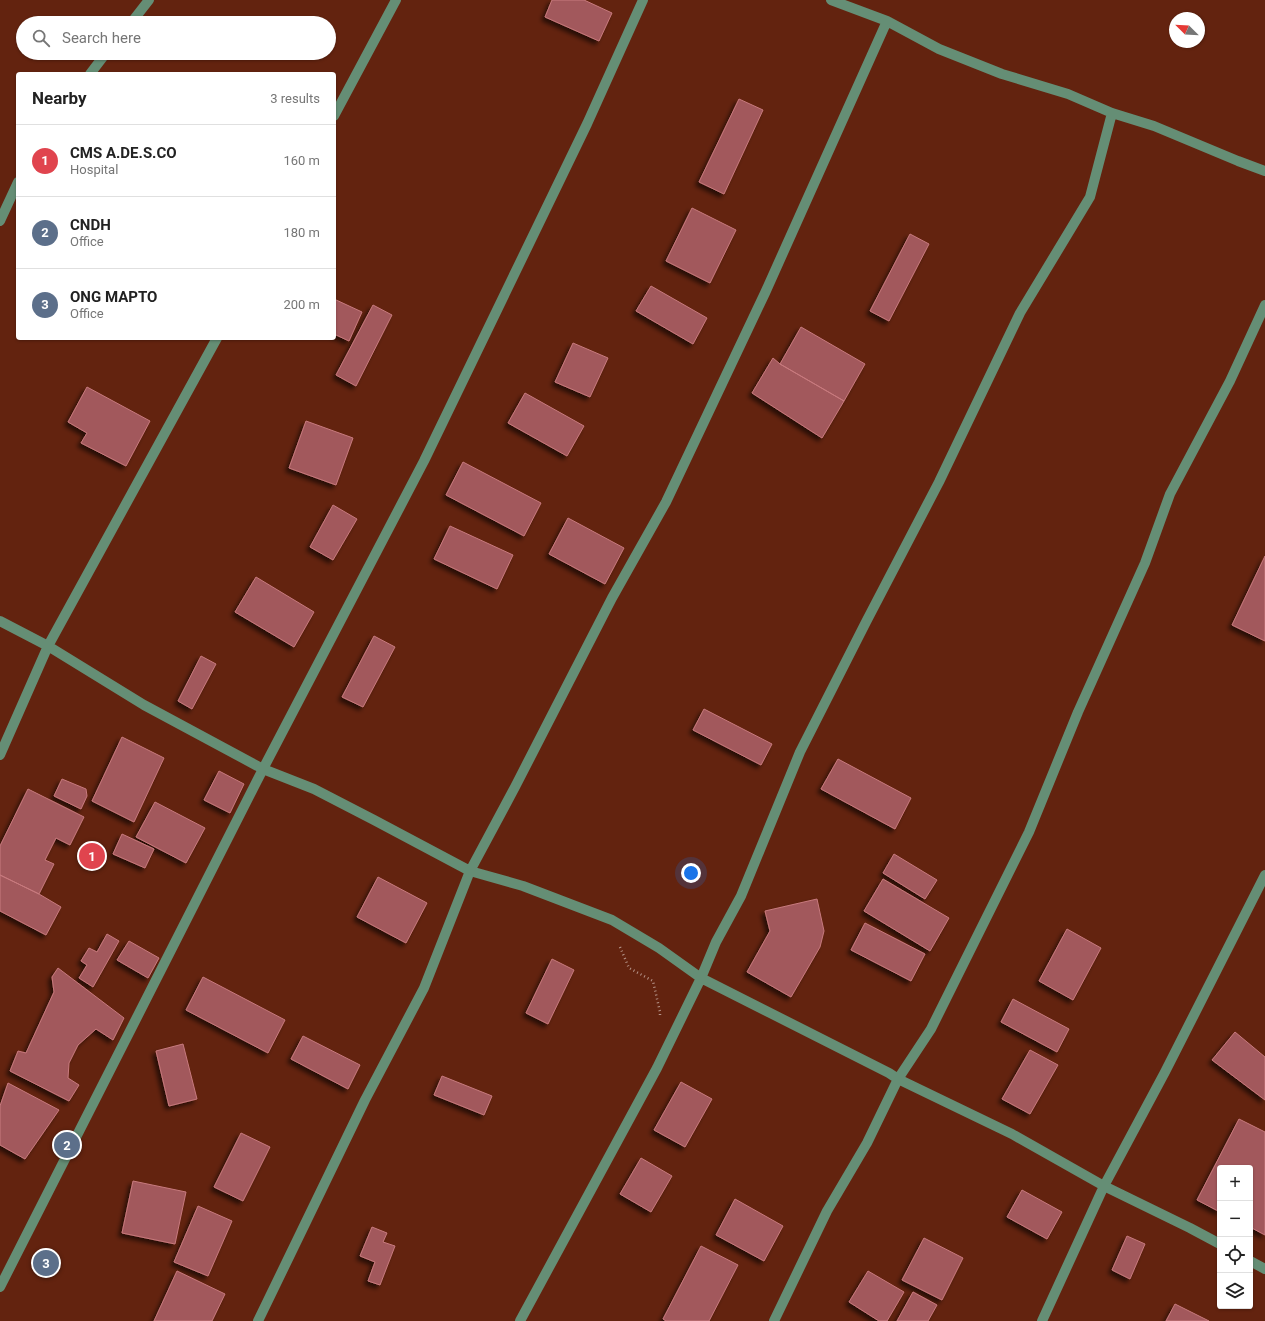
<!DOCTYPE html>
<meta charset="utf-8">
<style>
body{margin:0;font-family:Roboto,sans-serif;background:#f6f6f6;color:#222}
.controls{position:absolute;right:12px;bottom:12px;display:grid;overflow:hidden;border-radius:4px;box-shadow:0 1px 3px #0004}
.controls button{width:36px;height:36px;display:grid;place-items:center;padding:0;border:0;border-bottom:1px solid #e0e0e0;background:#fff;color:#222;font:20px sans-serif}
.compass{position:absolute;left:1169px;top:12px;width:36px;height:36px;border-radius:50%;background:#fff;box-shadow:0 1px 3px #0004;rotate:294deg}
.you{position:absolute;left:691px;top:873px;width:14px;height:14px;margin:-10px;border:3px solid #fff;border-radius:50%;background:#1a73e8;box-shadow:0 0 0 6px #1a73e833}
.badge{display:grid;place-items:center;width:26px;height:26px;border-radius:50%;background:#3b6d79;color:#fff;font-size:13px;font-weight:700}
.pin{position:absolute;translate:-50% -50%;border:2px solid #fff;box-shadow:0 1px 4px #0006}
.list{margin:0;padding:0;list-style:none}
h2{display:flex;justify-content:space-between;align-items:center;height:52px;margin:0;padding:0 16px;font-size:17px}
h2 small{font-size:13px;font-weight:400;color:#767676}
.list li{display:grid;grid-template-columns:26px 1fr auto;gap:12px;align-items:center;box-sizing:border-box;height:72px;padding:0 16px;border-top:1px solid #e0e0e0}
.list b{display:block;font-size:15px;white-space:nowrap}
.list p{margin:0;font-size:13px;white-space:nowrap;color:#767676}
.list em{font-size:13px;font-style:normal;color:#767676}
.icon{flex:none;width:22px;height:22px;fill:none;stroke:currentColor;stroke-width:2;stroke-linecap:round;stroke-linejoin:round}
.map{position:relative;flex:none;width:1265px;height:1321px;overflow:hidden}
.search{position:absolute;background:#fff;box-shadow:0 1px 3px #0004;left:16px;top:16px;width:320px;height:44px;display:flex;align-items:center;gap:10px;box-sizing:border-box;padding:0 14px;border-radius:22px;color:#767676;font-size:15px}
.panel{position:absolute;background:#fff;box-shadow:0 1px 3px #0004;left:16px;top:72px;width:320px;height:268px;border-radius:4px}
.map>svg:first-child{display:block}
.building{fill:#a2585c;stroke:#c87a7e;filter:url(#shadow)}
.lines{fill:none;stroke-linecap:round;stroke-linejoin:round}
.path{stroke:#b59489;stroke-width:2.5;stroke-dasharray:1 3;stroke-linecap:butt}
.minor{stroke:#658e75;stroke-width:10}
</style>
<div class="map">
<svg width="1265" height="1321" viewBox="0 0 1265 1321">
<defs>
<filter id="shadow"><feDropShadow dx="-3.5" dy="3.5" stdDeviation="2" flood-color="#0009"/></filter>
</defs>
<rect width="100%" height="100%" fill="#63230f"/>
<path class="building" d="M552 0H584L612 13 599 41 545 17Z
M739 99 763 110 724 194 699 182Z
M692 208 736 230 710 283 666 261Z
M910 234 929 244 889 321 870 311Z
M651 286 707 318 693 344 636 311Z
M334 299 362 312 349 341 334 334Z
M373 305 392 315 356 386 336 375Z
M801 327 865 364 844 401 780 364Z
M573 343 608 358 590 397 555 382Z
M773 358 780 364 844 401 822 438 752 393Z
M87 387 150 421 126 466 81 443 87 433 68 422Z
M525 393 584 426 567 456 508 423Z
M306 421 353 438 336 485 289 468Z
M463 462 541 503 524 536 446 495Z
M333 505 357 519 333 560 310 547Z
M568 518 624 548 605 584 549 554Z
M450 526 513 555 497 589 434 559Z
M1265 556V641L1232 625Z
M256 577 314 612 294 647 235 612Z
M374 636 395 647 363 707 342 697Z
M201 656 216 664 192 709 178 701Z
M704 709 772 744 761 765 693 730Z
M122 737 164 758 134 822 92 801Z
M838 759 911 798 895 829 821 789Z
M219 771 244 784 230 813 204 800Z
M62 779 86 789 87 796 81 809 54 796Z
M28 789 84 817 70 845 56 838 45 860 54 864 39 894 0 875V846Z
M155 802 205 828 186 863 136 837Z
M122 834 154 849 145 868 113 854Z
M894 854 937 880 925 899 883 873Z
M0 875 39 894 61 907 46 935 0 911Z
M378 877 427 903 406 943 357 917Z
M883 879 949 918 930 951 864 911Z
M817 899 824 931 820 947 791 997 747 972 770 931 765 911Z
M865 923 925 954 911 981 851 950Z
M1067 929 1101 948 1073 1000 1039 981Z
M107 934 119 941 93 987 79 978 87 965 81 961 89 948 97 952Z
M129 941 159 958 148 978 117 960Z
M552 959 574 970 548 1024 526 1013Z
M58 968 124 1018 113 1040 96 1029 78 1045 69 1063 68 1078 79 1085 69 1101 10 1071 18 1051 26 1053 54 992 52 977Z
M203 977 285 1020 268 1053 186 1010Z
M1013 999 1069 1029 1057 1052 1001 1022Z
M1235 1032 1265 1057V1100L1212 1060Z
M303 1036 360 1065 348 1089 291 1059Z
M183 1044 197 1099 169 1106 156 1051Z
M1030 1050 1058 1065 1030 1114 1002 1099Z
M442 1076 492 1096 484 1115 434 1095Z
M681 1082 712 1099 685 1147 654 1130Z
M8 1083 59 1110 25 1159 0 1145V1106Z
M1239 1119 1265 1132V1235L1250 1227V1168H1220V1212L1197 1200Z
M241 1133 270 1147 243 1201 214 1187Z
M641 1158 672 1176 651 1212 620 1194Z
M133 1181 186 1192 175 1244 122 1233Z
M1022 1190 1062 1212 1047 1239 1007 1217Z
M735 1199 783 1226 764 1261 716 1235Z
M198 1206 232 1221 208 1276 174 1262Z
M372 1227 387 1233 383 1242 395 1246 380 1285 368 1281 375 1262 360 1256Z
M1127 1236 1145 1244 1130 1279 1112 1270Z
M924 1238 963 1258 942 1300 902 1280Z
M701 1246 738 1265 709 1321H666L663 1319Z
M177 1271 225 1294 212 1321H154Z
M868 1271 904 1292 887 1321H879L849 1302Z
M913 1292 937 1305 928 1321H897Z
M1175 1304 1209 1321H1166Z"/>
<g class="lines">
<path class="path" d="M620 947 629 968 653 981 660 1012V1017"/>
<path class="minor" d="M831 0 887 21 939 49 1002 74 1068 94 1112 113 1154 126 1238 161 1265 171
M131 23 149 0
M90 74 106 53
M334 116 396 0
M0 221 18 182
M0 621 48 646 144 705 263 769 314 789 374 820 470 871 523 886 612 920 659 948 701 978 889 1073 898 1079 1012 1134 1104 1186 1190 1228 1220 1244
M0 755 48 646 217 338
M1250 1261 1265 1269
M0 1287 263 769 424 461 587 124 643 0
M258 1321 365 1100 424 988 470 871 515 787 612 598 666 502 765 293 887 21
M520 1321 657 1068 701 978 716 942 741 896 800 752 866 622 939 482 1020 313 1090 197 1112 113
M774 1321 827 1211 867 1143 898 1079 931 1029 1029 832 1078 712 1145 563 1170 494 1230 381 1265 305
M1042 1321 1104 1186 1165 1072 1265 875"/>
</g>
</svg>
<div class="controls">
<button>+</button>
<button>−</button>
<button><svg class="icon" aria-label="locate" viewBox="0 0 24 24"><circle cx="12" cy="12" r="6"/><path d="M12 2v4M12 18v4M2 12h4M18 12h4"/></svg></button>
<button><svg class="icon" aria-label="layers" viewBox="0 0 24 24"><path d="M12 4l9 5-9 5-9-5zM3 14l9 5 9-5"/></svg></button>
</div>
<svg class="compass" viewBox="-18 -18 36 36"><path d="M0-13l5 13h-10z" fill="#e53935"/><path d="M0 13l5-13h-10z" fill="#767676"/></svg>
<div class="you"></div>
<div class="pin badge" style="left:92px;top:856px;background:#e0444e">1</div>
<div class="pin badge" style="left:67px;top:1145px;background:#5c6f8a">2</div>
<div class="pin badge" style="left:46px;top:1263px;background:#5c6f8a">3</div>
<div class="search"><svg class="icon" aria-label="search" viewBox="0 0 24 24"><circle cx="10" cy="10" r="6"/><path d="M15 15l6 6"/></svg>Search here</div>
<section class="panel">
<h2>Nearby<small>3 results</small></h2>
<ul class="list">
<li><span class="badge" style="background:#e0444e">1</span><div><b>CMS A.DE.S.CO</b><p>Hospital</p></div><em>160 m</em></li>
<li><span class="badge" style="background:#5c6f8a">2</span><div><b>CNDH</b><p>Office</p></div><em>180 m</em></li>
<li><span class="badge" style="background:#5c6f8a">3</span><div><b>ONG MAPTO</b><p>Office</p></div><em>200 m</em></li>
</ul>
</section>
</div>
